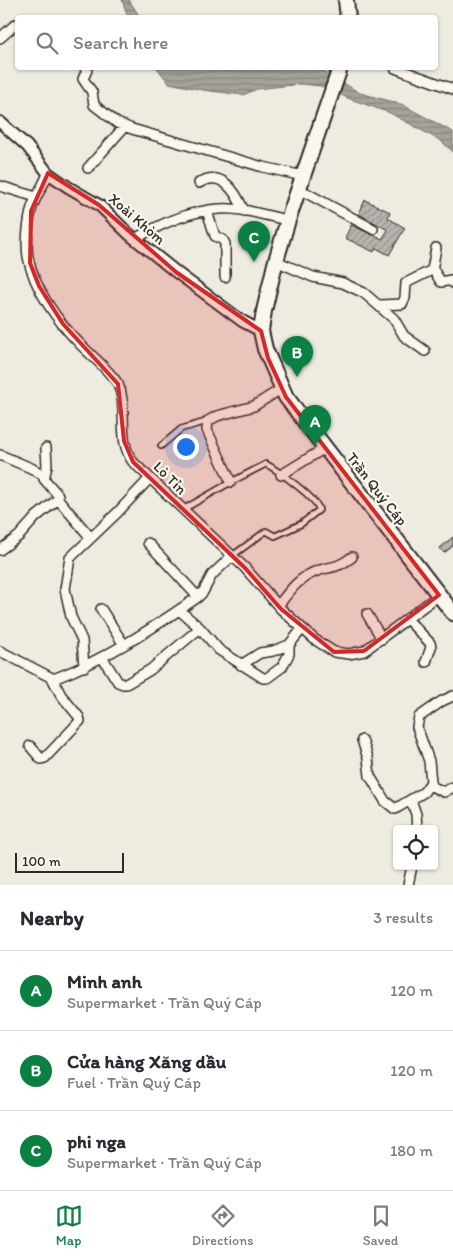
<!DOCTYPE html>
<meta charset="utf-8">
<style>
body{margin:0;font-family:Itim,sans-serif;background:#f7f7f7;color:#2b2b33}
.controls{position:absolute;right:15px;bottom:15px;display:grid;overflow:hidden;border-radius:5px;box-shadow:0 1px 4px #0004}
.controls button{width:45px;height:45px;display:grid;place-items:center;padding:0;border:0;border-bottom:1px solid #e1e1e2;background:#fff;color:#2b2b33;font:25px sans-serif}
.scale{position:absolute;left:15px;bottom:12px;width:109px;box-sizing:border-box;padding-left:5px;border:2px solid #2b2b2b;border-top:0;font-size:14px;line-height:18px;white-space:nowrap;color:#2b2b2b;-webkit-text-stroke:4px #fbf7ec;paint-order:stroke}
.you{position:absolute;left:185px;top:446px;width:18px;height:18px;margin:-12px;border:4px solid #fff;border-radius:50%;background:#1a73e8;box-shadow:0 0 0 8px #1a73e833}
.badge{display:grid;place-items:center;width:32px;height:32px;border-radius:50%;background:#0b8043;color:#fff;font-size:16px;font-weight:700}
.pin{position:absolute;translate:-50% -41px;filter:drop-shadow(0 1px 2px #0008)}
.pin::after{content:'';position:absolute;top:26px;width:18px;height:15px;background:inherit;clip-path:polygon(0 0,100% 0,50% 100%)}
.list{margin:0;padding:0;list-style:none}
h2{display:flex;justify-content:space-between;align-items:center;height:65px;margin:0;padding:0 20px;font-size:21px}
h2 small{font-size:16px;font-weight:400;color:#7c7c81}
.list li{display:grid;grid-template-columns:32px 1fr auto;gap:15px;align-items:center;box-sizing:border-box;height:80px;padding:0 20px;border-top:1px solid #e1e1e2}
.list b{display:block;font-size:19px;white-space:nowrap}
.list p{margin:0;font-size:16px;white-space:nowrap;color:#7c7c81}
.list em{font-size:16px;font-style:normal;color:#7c7c81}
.icon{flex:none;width:28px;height:28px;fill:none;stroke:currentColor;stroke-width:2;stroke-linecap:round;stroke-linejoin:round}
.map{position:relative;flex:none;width:453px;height:885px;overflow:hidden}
.search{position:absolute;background:#fff;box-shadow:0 1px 4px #0004;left:15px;right:15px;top:15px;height:55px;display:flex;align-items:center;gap:12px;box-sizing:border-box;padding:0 18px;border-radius:5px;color:#7c7c81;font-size:19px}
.sheet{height:305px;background:#fff}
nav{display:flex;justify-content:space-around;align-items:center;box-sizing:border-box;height:70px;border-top:1px solid #e1e1e2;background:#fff;font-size:14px;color:#7c7c81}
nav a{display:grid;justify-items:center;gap:2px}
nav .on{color:#0b8043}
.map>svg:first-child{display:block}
.water{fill:url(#water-rules);stroke:#74726e}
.building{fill:url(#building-hatch);stroke:#2b2b2b}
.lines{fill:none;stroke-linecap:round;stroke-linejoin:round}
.service-casing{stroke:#2b2b2b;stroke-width:8}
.minor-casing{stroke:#2b2b2b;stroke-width:12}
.tertiary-casing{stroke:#2b2b2b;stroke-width:14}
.primary-casing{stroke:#2b2b2b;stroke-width:18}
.service{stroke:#fbf7ec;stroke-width:4.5}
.minor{stroke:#fbf7ec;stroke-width:9}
.tertiary{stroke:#fbf7ec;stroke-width:10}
.primary{stroke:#fbf7ec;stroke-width:14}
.marked{fill:#d62828;fill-opacity:0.2;stroke:#d62828;stroke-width:4;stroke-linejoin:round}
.labels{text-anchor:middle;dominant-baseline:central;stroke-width:4.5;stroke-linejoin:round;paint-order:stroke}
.street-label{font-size:15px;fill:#2b2b2b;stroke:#fbf7ec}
</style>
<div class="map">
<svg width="453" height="885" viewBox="0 0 453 885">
<defs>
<pattern id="water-rules" width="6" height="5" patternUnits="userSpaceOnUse" patternTransform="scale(1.25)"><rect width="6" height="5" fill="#a4a29a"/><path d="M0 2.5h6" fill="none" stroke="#86847e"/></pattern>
<pattern id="building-hatch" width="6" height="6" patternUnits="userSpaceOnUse" patternTransform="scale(1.25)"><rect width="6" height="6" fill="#b8b5ae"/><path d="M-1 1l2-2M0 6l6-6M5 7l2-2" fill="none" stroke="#96938e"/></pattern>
</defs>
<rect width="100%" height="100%" fill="#eeebe0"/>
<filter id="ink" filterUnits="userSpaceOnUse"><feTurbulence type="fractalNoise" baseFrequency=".02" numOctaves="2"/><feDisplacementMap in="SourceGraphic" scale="10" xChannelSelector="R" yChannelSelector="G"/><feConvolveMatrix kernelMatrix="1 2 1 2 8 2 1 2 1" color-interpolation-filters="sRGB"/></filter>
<g filter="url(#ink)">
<path class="water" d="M122 0H129L140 17H128Z
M157 68H217L225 70 320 69 360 93 401 104 453 132V152L441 141 390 113 350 99 321 86 301 84 257 89 243 95 203 90 169 83Z"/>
<path class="building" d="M365 200 390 212 388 218 405 228 389 255 376 248 374 252 345 238 351 225 382 239 388 230 359 214Z
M453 537V546L444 553 440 548Z"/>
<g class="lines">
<g class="service-casing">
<path id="service" d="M161 446 181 429 208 421
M184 509 231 482 266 464C277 470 318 499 319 510L301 524 275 536 266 531 232 556"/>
</g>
<g class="minor-casing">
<path id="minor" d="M0 38 16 24
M85 68 87 70 83 79 92 92 94 105 117 123 132 129 263 167 303 176
M395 68 453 89
M88 168 125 126
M48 173C44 186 34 197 31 211 28 225 26 243 28 257 34 289 58 322 81 345 94 358 108 369 118 384 129 409 116 439 133 462L245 568 281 609 314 639 334 652 349 654 364 651 439 595
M199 183C222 169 236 192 244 211
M0 186 36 197
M299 189 373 229
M207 211 215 236 223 240 225 244V277
M135 239C160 224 189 211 219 209 242 207 266 216 288 220
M276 261 313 277 343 283 364 293 394 319 404 336 425 351
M432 270 436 248
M380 305 402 304 405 298 406 283 430 271H434L441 282 451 280 453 283
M0 455 31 468 45 476
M281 475 325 448
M231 482 207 430 208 421 217 416 254 406 281 389
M58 499 91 538
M148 543 198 597
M0 550 19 536 36 517 58 499V495L44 479 47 466 46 448
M278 606C290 590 300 576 320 570 335 566 339 567 352 557
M101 609 124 645
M179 610 200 628 219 650 263 678H267L282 667 289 654V645L302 629
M367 614 382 639
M407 619 430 643 431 647 426 662
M0 651 52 678H56C108 658 153 628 198 597L203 592 212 575 232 556
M102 657 118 682 123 684H126L150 670 200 628
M241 665 260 653 273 651 289 645
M84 667 82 640 71 617 65 589 70 558 117 513 150 478
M362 740 368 758 370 776 385 801 395 809 424 792 431 782 429 761 417 727 419 717 442 701 453 696
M30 746 41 759 45 758 80 721 79 717 61 695 52 678
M429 785 444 792 453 787
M411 800 416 814 417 829
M408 885 412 866"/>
</g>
<g class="tertiary-casing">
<path id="tertiary" d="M0 122 27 146 48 173 68 187 99 205 129 234 176 272 242 321 261 331"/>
</g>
<g class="primary-casing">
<path id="primary" d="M346 0 348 18
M340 68 288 220 275 264 264 311 261 331 265 349 286 397 453 613"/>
</g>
<use href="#service" class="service"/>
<use href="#minor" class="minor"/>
<use href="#tertiary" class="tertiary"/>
<use href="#primary" class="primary"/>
</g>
</g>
<path class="marked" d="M48 173 99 205 176 272 261 331 268 358 286 397 439 595 364 651 334 652 281 609 245 568 133 462 124 441 118 384 63 324 39 286 30 263 31 211Z"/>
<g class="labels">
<g class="street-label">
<text transform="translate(137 219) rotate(41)">Xoài Khòm</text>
<text transform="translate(170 478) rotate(45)">Lò Tỉn</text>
<text transform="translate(377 489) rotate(52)">Trần Quý Cáp</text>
</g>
</g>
</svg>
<div class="controls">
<button><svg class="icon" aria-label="locate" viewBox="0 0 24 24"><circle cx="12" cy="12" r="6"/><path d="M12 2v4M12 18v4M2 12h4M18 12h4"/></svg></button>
</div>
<div class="scale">100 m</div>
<div class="you"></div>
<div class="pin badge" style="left:315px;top:446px">A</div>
<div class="pin badge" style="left:297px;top:377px">B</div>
<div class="pin badge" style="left:254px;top:262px">C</div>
<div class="search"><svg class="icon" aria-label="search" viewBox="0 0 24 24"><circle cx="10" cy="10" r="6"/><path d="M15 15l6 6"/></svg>Search here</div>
</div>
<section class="sheet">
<h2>Nearby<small>3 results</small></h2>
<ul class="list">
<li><span class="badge">A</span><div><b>Minh anh</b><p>Supermarket · Trần Quý Cáp</p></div><em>120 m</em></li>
<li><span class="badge">B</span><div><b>Cửa hàng Xăng dầu</b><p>Fuel · Trần Quý Cáp</p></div><em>120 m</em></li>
<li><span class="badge">C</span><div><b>phi nga</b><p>Supermarket · Trần Quý Cáp</p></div><em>180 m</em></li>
</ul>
</section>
<nav>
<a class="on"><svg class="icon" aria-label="map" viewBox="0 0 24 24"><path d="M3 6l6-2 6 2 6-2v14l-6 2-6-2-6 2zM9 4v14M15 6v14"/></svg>Map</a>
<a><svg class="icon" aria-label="directions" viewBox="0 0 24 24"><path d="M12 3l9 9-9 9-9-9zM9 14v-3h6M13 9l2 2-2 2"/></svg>Directions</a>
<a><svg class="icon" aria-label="saved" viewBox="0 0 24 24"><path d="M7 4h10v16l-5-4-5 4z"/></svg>Saved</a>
</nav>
